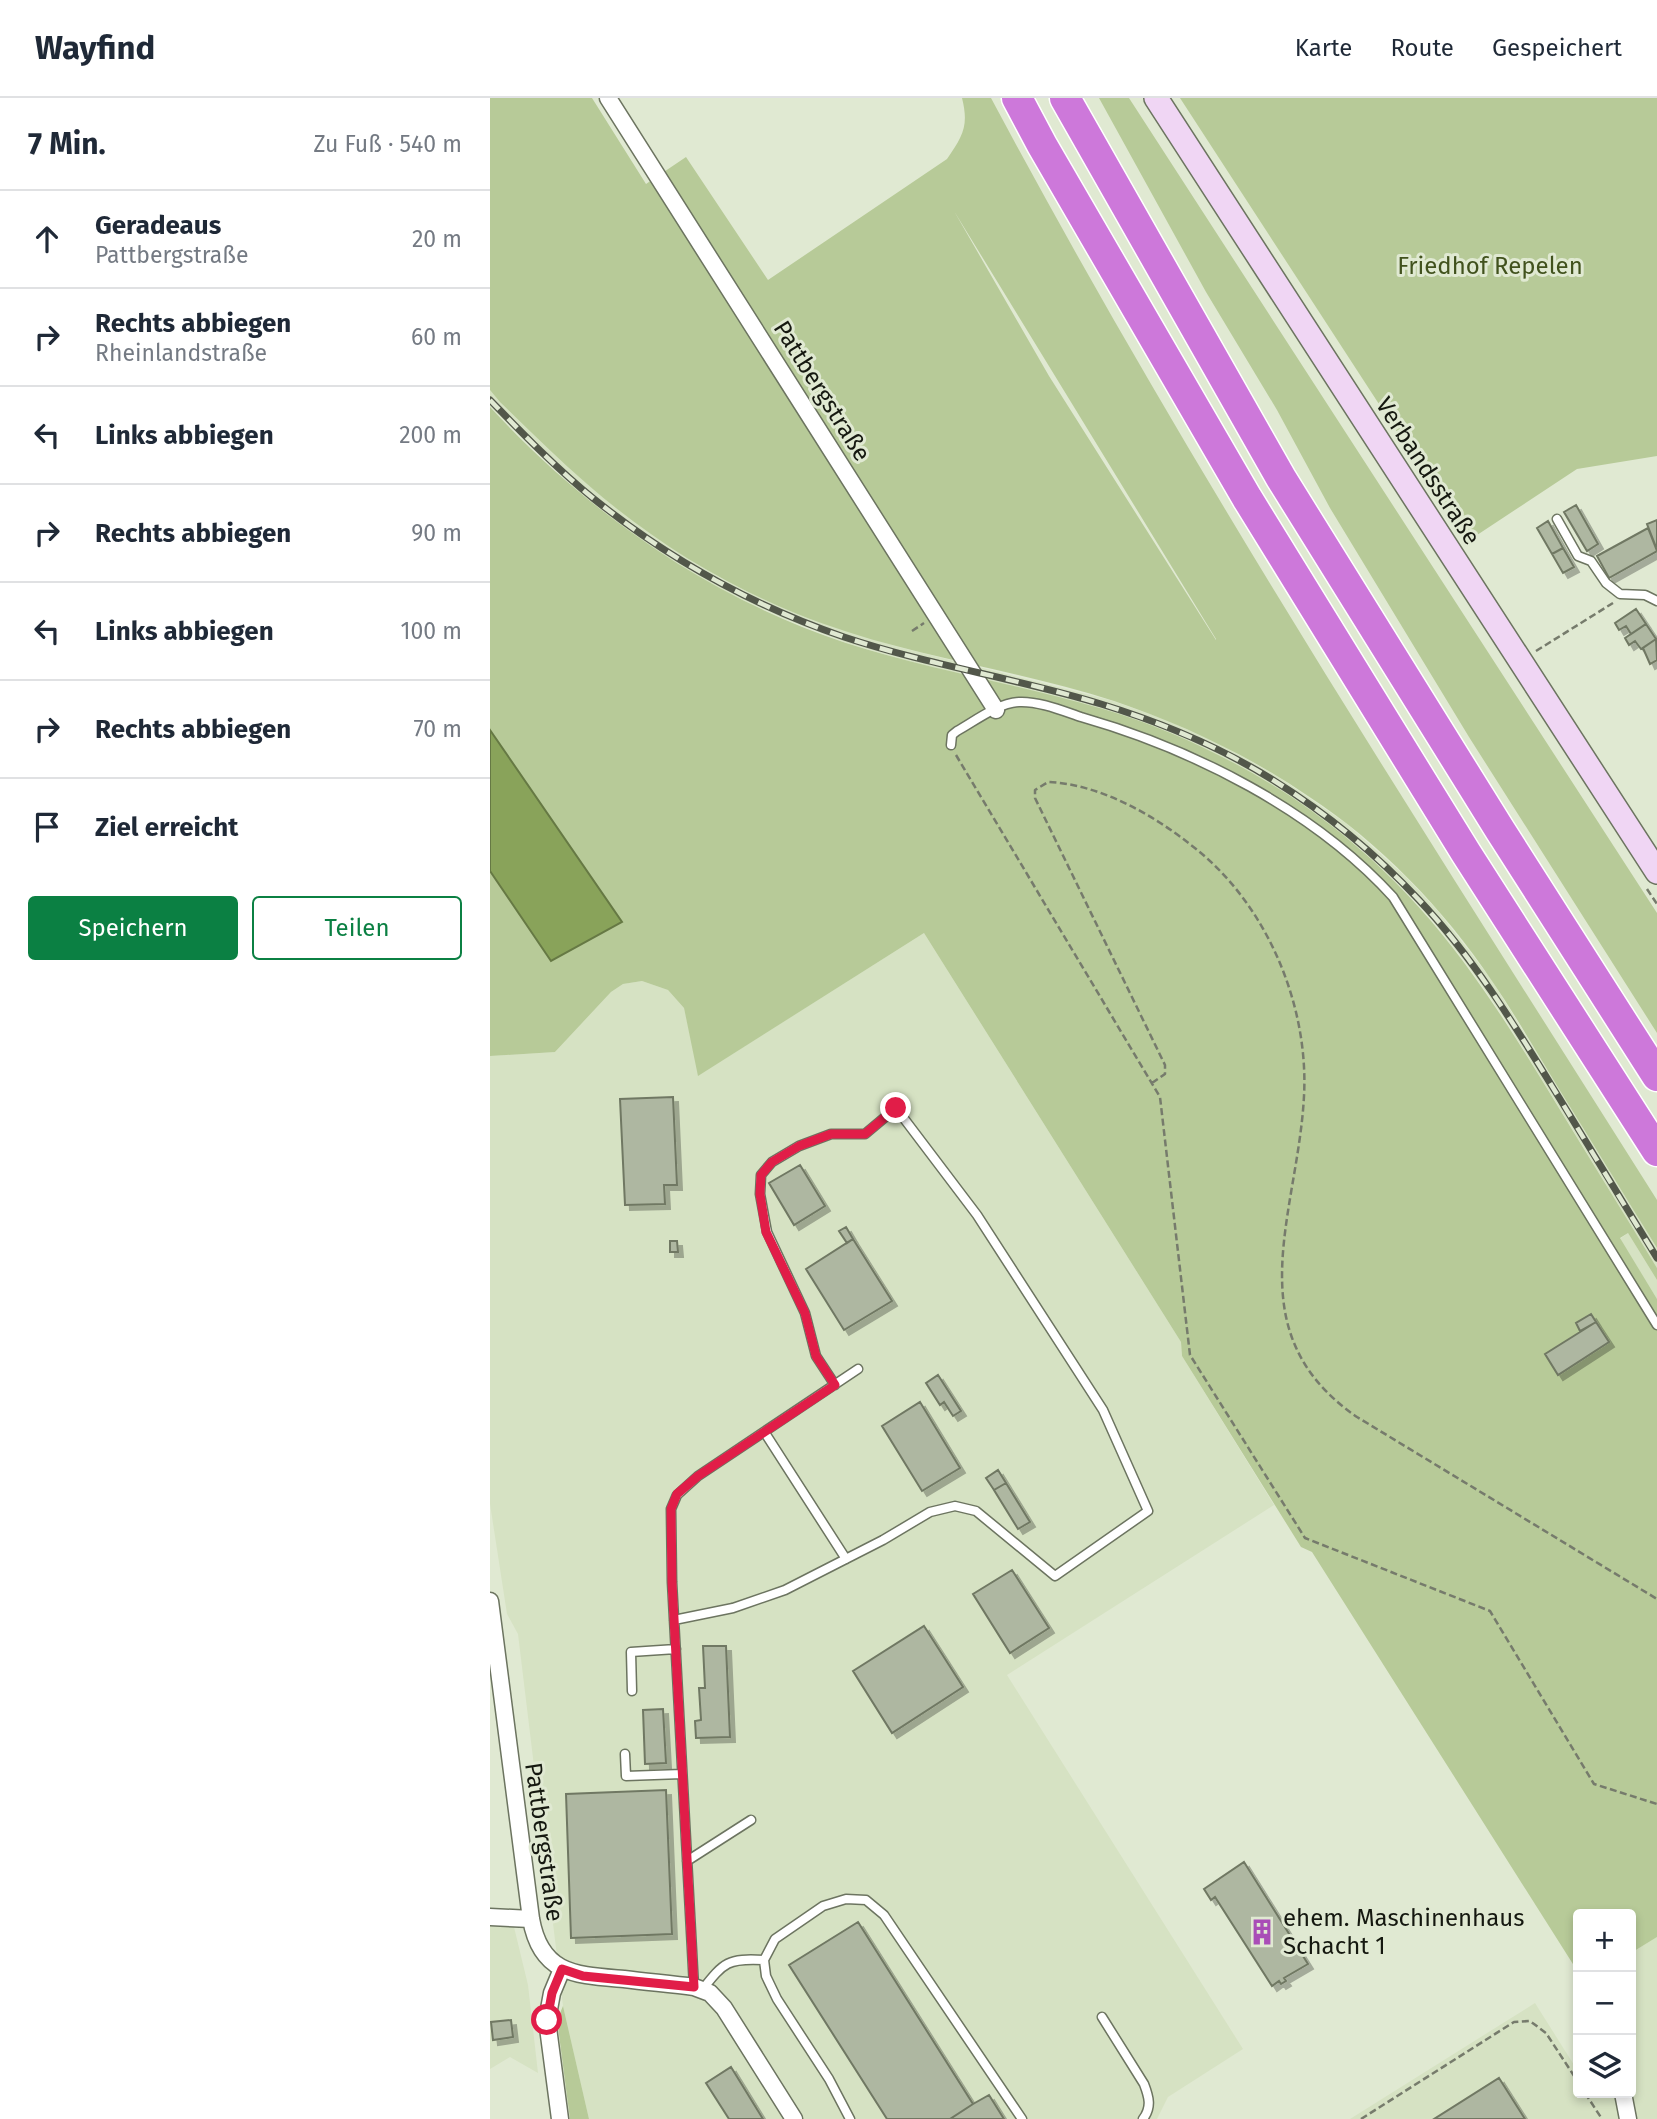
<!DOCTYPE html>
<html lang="de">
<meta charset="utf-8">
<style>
body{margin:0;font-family:"Fira Sans",sans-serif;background:#f6f6f7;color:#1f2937}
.controls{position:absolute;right:21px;bottom:21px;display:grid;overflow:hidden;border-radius:7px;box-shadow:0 4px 10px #0003}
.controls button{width:63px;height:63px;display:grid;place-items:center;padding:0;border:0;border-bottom:2px solid #e0e1e3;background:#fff;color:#1f2937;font:35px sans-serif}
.stop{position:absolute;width:21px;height:21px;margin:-16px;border:5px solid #e11d48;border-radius:50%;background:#fff}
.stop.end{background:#e11d48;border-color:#fff;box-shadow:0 2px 7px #0008}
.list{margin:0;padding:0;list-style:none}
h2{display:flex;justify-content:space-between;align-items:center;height:91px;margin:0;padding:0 28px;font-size:30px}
h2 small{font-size:23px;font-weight:400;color:#747a83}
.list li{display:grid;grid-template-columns:46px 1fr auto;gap:21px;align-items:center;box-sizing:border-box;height:98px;padding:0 28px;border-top:2px solid #e0e1e3}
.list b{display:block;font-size:26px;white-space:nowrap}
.list p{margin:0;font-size:23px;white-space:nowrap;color:#747a83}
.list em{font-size:23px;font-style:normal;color:#747a83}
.actions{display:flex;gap:14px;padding:21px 28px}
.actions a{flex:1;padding:16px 0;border:2px solid #0b8043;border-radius:7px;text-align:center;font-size:24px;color:#0b8043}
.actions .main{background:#0b8043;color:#fff}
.icon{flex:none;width:38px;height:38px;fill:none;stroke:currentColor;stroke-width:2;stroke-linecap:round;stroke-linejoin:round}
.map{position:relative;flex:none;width:1167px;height:2021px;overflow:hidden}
header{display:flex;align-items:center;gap:42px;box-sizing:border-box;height:98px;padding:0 35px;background:#fff;border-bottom:2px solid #e0e1e3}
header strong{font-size:33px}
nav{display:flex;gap:38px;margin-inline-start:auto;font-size:24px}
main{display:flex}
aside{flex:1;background:#fff}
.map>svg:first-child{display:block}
.built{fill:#d6e2c3}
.green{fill:#b7ca98;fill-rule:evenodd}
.water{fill:#89a35a;stroke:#667944;stroke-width:2}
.building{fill:#aeb7a1;stroke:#707863;stroke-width:2;filter:url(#shadow)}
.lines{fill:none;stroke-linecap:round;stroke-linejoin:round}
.lane-casing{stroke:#6c7460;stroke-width:11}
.street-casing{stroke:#6c7460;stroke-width:19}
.secondary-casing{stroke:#6c7460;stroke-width:26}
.highway-casing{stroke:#fff;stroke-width:33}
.path{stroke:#767b6c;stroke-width:2.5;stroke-dasharray:7 3.5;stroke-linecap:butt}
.lane{stroke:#fff;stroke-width:8}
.street{stroke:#fff;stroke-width:16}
.secondary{stroke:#f0d6f4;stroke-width:23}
.highway{stroke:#cd78da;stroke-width:30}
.rail-casing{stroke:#52574a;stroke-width:7}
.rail{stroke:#e0e9d2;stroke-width:4.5;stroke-dasharray:13;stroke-linecap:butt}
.route{stroke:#e11d48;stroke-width:9}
.labels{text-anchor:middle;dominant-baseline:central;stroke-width:6;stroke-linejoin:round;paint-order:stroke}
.park-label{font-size:24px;fill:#41521d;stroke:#e0e9d2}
.street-label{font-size:24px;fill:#151810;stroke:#e0e9d2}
.poi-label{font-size:24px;fill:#151810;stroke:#e0e9d2;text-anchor:start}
</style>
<header>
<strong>Wayfind</strong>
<nav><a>Karte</a><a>Route</a><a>Gespeichert</a></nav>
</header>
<main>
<aside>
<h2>7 Min.<small>Zu Fuß · 540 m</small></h2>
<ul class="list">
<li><svg class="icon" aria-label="ahead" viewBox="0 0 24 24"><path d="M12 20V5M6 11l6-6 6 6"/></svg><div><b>Geradeaus</b><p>Pattbergstraße</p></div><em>20 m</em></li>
<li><svg class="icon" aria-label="right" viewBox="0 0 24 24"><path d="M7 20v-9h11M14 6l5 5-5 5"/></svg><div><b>Rechts abbiegen</b><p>Rheinlandstraße</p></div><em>60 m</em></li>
<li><svg class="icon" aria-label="left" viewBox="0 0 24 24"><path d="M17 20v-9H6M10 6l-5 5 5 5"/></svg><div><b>Links abbiegen</b></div><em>200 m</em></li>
<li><svg class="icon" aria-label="right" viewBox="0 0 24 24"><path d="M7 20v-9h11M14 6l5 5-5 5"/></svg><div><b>Rechts abbiegen</b></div><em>90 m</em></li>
<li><svg class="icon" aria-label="left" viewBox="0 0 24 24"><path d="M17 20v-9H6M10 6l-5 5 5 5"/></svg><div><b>Links abbiegen</b></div><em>100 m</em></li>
<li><svg class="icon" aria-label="right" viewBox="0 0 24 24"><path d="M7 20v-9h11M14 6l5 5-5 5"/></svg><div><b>Rechts abbiegen</b></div><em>70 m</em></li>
<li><svg class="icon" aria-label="arrive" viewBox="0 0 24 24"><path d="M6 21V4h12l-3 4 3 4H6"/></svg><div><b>Ziel erreicht</b></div></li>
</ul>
<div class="actions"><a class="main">Speichern</a><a>Teilen</a></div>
</aside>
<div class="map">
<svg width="1167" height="2021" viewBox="0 0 1167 2021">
<defs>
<filter id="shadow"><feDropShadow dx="5" dy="5" stdDeviation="0" flood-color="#0004"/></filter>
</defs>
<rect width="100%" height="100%" fill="#e0e9d2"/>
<path class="built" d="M0 292 98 387 230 480 282 505 335 526 405 548 620 602 674 621 734 648 790 680 857 726 915 778 947 812 1001 881 1167 1150V1170L1015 921 979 869 943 823 911 788 871 751 821 713 734 661 651 624 589 605 429 566 357 545 295 521 229 491 153 444 89 394 0 309Z
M434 835 691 1244 692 1258 784 1407 517 1577 753 1951 678 1999 667 2021H99L73 1908 28 1536 17 1516 0 1406V958L65 954 121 894 133 886 152 883 178 892 194 910 209 977Z
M1138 1135 1167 1182V1201L1130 1141Z
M0 1827 24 1829 38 1887 48 1975 20 1959 0 1971Z
M1167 1839V2021H860L1045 1905 1084 1967 1088 1965V1995H1141V1932L1145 1929 1141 1923V1855Z"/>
<path class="green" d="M0 0H102L156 86 196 59 278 182 457 61C473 38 479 28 472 0H501C703 379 938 739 1167 1102V1150C1134 1097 1102 1044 1069 991 1047 955 1026 918 1002 883 954 811 890 745 818 698 758 657 692 626 624 603 529 572 429 560 334 526 247 495 167 447 97 386 67 360 39 332 10 304L0 292ZM464 113 726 541V542L559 278Z
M609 0H639L1167 815V935L979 639 840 410 787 312 716 194Z
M690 0H1167V358L1087 371 978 443Z
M0 309C98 415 218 499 356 545 440 572 528 586 613 611 687 633 760 669 823 714 935 795 994 887 1064 1002 1098 1058 1133 1114 1167 1170V1182L1138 1135 1130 1140 1167 1201V1839L1141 1855V1816H1088V1874L822 1454 811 1449 692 1258 691 1244 434 835 208 978 194 910 178 892 152 883 133 886 121 894 65 954 0 958V773L61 863 132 824 0 632Z
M73 1908 99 2021H80L68 1929V1920Z"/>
<path class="water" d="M0 632 132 824 61 863 0 773Z"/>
<path class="building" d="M1086 407 1108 446 1097 453 1074 414Z
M1167 422V448L1166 449 1157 426Z
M1058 423 1073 450 1062 456 1047 430Z
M1158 430 1167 453 1119 480 1107 458Z
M1073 450 1084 469 1073 475 1062 456Z
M1146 511 1156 526 1141 536 1136 528 1129 532 1125 525Z
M1156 526 1166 541 1151 551 1145 543 1139 547 1135 540Z
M1166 541 1167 562 1160 566 1153 550Z
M183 999 187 1087H174L175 1106 135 1107 130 1001Z
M310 1067 335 1108 304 1127 279 1085Z
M356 1129 363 1141 357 1145 349 1133Z
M363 1141 402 1203 354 1232 316 1171Z
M180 1143H187L188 1154H180Z
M1101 1216 1106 1224 1090 1233 1086 1225Z
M1106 1224 1119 1244 1068 1277 1055 1256Z
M448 1277 471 1313 463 1318 454 1304 450 1307 436 1285Z
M430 1304 470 1370 432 1393 392 1328Z
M508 1372 516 1385 504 1392 496 1380Z
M516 1385 540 1424 528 1431 504 1392Z
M522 1472 559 1530 520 1555 483 1496Z
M434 1528 473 1589 402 1635 363 1573Z
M213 1548H236L240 1639 206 1640 205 1623 211 1622 209 1590H215Z
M173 1611 176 1665 155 1666 153 1612Z
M176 1692 182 1836 81 1840 76 1696Z
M754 1764 818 1866 794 1880 796 1883 791 1886 789 1883 782 1888 725 1799 721 1802 714 1791Z
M368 1824 483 2006 460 2021H397L299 1867Z
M21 1922 23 1939 3 1942 1 1924Z
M241 1969 273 2021H239L216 1985Z
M1009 1980 1035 2021H944Z
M499 1997 514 2021H460L483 2006Z"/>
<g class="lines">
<g class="lane-casing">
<path id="lane" d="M1067 421 1088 458 1101 463 1116 485 1130 496 1155 497 1167 503
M461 647 462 637 467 633C485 623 508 605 529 604 549 603 573 613 591 619 703 651 824 712 903 799L1167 1227
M275 1335 356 1461
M184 1522 243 1510 295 1492 393 1442 440 1414 465 1408 486 1413 565 1478 658 1413 613 1312 487 1117 406 1010 375 1036H341L309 1048 282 1064 271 1077 270 1096 277 1134 315 1215 326 1258 345 1287
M142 1593 141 1554 186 1551
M135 1656 136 1678 192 1676
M197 1763 261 1722
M204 1889 182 1484 181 1411 187 1397 208 1378 368 1271
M212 1892C234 1864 238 1860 274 1862
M612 1919 654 1986C659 1999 662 2009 653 2021
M360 2021 339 1981 287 1901 276 1878 274 1862 285 1841 333 1808 356 1801 376 1802 394 1817 532 2021"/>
</g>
<g class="street-casing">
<path id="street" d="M118 0 506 612
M0 1503 41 1821C51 1877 86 1877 134 1881 158 1884 181 1886 204 1889L220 1895 234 1910 304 2021
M0 1819 41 1821
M1133 1995 1138 2021
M70 2021 57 1922 62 1895 72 1871"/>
</g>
<g class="secondary-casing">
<path id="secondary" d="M666 0 1167 774"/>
</g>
<g class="highway-casing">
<path id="highway" d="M527 0 552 47 757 400 976 755 1167 1053
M575 0 791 380 1010 732 1167 978"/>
</g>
<path class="path" d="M422 533 434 525
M1046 553 1123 505
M466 657 670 999 700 1257 815 1440 1000 1513 1104 1686 1167 1706
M1157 791 1167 806
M662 985 675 976V967L545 700V692L558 684C609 686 662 716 701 747 775 803 819 905 814 998 808 1116 744 1234 867 1319L1167 1501
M1095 1995 1112 2021
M871 2021 1024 1924 1040 1923 1056 1935 1088 1984"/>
<use href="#lane" class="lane"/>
<use href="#street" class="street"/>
<use href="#secondary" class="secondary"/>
<use href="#highway" class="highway"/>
<g class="rail-casing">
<path id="rail" d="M0 302C33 336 67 371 104 401 179 461 263 508 354 539 438 567 526 580 611 606 670 624 730 649 783 682 836 715 886 756 929 802 982 858 1024 926 1065 993 1099 1049 1133 1105 1167 1160"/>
</g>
<use href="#rail" class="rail"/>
</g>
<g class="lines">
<path class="route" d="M57 1922 62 1895 72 1871 93 1878 204 1889 182 1484 181 1411 187 1396 208 1378 345 1287 326 1258 315 1215 276 1134 270 1096 271 1077 282 1064 309 1048 341 1036H375L406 1010"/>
</g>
<defs>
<g id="building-bare" transform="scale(2.1)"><path d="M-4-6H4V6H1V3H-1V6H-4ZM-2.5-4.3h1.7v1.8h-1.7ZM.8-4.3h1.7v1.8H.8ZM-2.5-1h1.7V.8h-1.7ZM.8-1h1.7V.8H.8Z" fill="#a94db7" stroke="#e0e9d2" stroke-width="2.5" paint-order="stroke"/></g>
</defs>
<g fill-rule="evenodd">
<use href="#building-bare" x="772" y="1834"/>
</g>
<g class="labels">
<g class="park-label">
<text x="1000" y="168">Friedhof Repelen</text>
</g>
<g class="street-label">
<text transform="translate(332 293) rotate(58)">Pattbergstraße</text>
<text transform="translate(938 373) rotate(57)">Verbandsstraße</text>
<text transform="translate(54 1744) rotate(82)">Pattbergstraße</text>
</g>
<g class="poi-label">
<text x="793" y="1820">ehem. Maschinenhaus<tspan x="793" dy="28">Schacht 1</tspan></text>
</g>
</g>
</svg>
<div class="controls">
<button>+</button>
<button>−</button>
<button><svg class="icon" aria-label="layers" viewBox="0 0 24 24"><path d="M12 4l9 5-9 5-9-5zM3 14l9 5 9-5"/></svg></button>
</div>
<div class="stop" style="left:57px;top:1922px"></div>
<div class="stop end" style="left:406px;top:1010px"></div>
</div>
</main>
